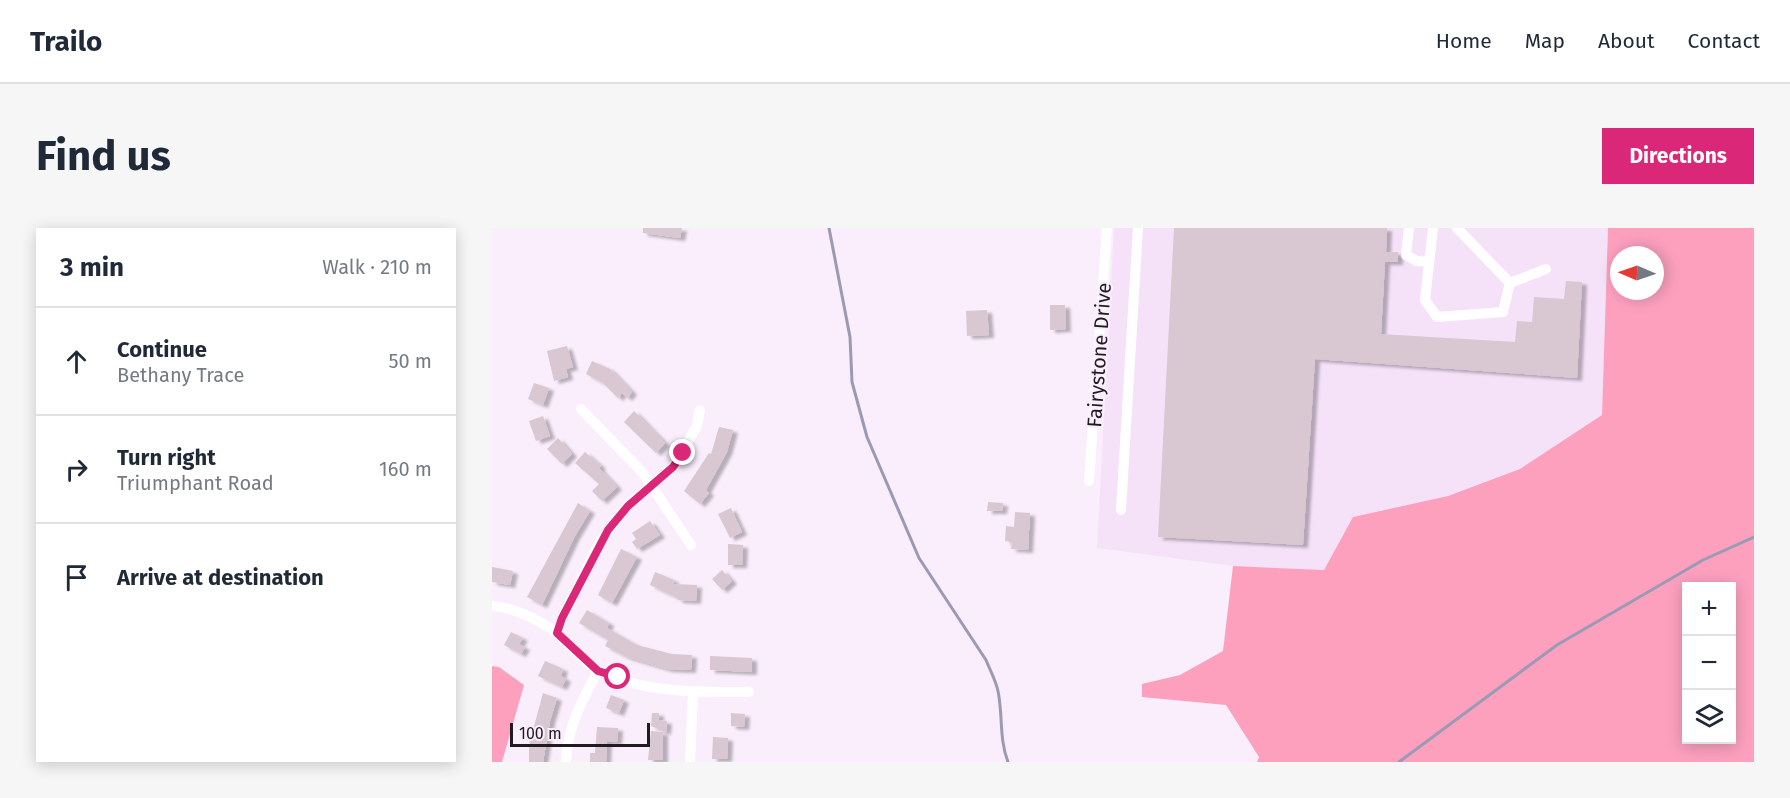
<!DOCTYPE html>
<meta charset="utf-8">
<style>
body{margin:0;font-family:"Fira Sans",sans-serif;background:#f6f6f7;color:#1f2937}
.controls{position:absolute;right:18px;bottom:18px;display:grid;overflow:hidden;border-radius:0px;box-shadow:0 3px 15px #0003}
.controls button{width:54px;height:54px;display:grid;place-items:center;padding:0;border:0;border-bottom:2px solid #e0e1e3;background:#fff;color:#1f2937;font:30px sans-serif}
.compass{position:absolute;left:1118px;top:18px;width:54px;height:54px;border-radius:50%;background:#fff;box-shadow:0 3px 15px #0003;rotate:272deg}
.scale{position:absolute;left:18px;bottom:15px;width:140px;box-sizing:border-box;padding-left:6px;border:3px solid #201b20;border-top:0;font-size:16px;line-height:21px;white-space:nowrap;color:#201b20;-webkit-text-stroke:4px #faedfc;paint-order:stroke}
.stop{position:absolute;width:18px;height:18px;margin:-14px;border:4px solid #db2777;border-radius:50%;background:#fff}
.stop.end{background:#db2777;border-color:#fff;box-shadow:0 2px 6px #0008}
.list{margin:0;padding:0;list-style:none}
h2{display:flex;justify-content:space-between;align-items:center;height:78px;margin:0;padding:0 24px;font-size:26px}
h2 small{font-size:20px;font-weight:400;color:#747a83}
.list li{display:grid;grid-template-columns:39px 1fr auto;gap:18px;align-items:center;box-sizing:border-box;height:108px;padding:0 24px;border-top:2px solid #e0e1e3}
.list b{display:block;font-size:22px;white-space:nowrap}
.list p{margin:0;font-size:20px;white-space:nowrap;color:#747a83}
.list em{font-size:20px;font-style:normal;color:#747a83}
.icon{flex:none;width:33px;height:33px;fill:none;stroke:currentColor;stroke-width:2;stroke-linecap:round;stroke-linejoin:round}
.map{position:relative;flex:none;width:1262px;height:534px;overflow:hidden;border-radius:0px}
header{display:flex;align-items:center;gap:36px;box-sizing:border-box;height:84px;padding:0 30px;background:#fff;border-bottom:2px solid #e0e1e3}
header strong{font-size:28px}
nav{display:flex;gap:33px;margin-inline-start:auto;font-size:21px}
.intro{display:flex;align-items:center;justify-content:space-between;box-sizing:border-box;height:144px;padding:0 36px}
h1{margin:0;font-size:42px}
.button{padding:15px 27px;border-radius:0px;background:#db2777;color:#fff;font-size:21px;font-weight:700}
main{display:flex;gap:36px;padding:0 36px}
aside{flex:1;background:#fff;border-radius:0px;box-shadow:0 3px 15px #0003}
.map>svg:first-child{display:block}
.built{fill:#f5e2f8}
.green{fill:#fca0be;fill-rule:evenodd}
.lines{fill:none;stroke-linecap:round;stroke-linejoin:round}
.stream{stroke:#9a9ab5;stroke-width:3}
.building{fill:#d9c7d2;filter:url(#shadow)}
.minor{stroke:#fff;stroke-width:10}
.route{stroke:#db2777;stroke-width:8}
.labels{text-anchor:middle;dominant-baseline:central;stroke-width:4.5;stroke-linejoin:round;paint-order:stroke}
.street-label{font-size:20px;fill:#201b20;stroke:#faedfc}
</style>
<header>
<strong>Trailo</strong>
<nav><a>Home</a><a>Map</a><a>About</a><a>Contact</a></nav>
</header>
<div class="intro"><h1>Find us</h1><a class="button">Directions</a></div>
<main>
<aside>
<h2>3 min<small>Walk · 210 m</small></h2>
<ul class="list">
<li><svg class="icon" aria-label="ahead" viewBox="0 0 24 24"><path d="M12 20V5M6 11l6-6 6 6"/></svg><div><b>Continue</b><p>Bethany Trace</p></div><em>50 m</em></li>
<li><svg class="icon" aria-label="right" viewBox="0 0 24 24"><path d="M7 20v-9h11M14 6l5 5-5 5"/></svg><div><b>Turn right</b><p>Triumphant Road</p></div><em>160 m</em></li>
<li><svg class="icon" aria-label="arrive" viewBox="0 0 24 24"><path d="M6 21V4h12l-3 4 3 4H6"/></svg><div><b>Arrive at destination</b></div></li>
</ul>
</aside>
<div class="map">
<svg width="1262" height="534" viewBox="0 0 1262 534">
<defs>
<filter id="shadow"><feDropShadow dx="5" dy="3" stdDeviation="1.5" flood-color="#0004"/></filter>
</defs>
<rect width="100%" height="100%" fill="#faedfc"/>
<path class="built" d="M622 0H1116L1110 187 1029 241 956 268 861 289 832 342 741 338 605 320Z"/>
<path class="green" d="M1116 0H1262V534H765L767 529 734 477 650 469V456L688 447 731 423 741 338 832 342 861 289 956 268 1028 241 1110 187ZM1127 27H1163V63H1127ZM1194 358H1240V512H1194Z
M0 438 7 439 32 457 10 534H0Z"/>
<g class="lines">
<path class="stream" d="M337 0 358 109 360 154 375 209 427 330 494 432C498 442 504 453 506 463 511 487 507 511 516 534
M907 534 1065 417 1211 332 1262 309"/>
</g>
<path class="building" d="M151 0H190L188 10 151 5Z
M682 0H895L894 24H906V34H893L889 106 1023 114 1025 93 1040 94 1042 69 1072 71 1074 53 1090 54 1085 150 823 131 811 317 666 309Z
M558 77H573L574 101 558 102Z
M495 82 497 107 475 108 474 83Z
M75 118 81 139 74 141 76 149 62 153 55 123Z
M100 133 118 141 140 164 135 170 130 165 126 170 111 155 94 146Z
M42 155 57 160 51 177 36 171Z
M142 183 173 215 164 225 132 194Z
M51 188 58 208 44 213 37 193Z
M227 199 241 202 235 224 214 262 217 265 208 276 192 263 217 225 219 226Z
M66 210 80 226 70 236 55 221Z
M93 224 109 238 107 240 125 259 110 273 100 263 107 256 83 235Z
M496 274 511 275 510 283H495Z
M86 275 98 283 83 308 50 377 35 369Z
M239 280 250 304 238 310 226 286Z
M523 284 538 285 536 322 519 321 520 314 513 313 514 298 522 299Z
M158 293 168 307 145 321 140 314 144 311 140 305Z
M236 316 251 317 250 337H236Z
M129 321 145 329 120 375 106 367Z
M0 339 21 343 18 357 0 354Z
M230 342 240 353 230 362 220 351Z
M163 344 182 352 181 356 205 357 204 373 186 372V370L158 357Z
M95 382 117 395 115 400 145 417 180 426 200 427 199 442 176 441 135 429 113 418 116 412 87 395Z
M19 404 31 410 27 416 33 419 29 426 12 417Z
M218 428 260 430V444L218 442Z
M53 433 71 441 69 448 74 451 70 459 46 448Z
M51 465 65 470 58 493 51 534H37V517Z
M119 467 132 472 127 485 114 480Z
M160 485H167V492L175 493 174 504 159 498Z
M239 485 253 486 252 499 239 498Z
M105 499 126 500 125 514 115 513 114 534H98V525H103Z
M159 503 171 504V532H156Z
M221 509 236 510 235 531H220Z"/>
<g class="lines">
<path class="minor" d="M917 0 914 27 925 33 937 34
M941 0 933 72 945 89 1011 84 1018 55
M965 0 1018 55
M1018 55 1054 41
M89 181 151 245 199 317
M597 253 615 0
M629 282 646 0
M0 378C22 379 50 393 67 407 80 418 92 436 108 443 154 466 208 464 257 464
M65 405 70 390 108 313 136 277 181 239 205 198 208 182
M74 534C75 500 90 472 106 443
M198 534 201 464"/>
</g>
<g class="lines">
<path class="route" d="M126 449 106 443 65 405 70 390 116 302 136 278 181 239 191 225"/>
</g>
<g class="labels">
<g class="street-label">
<text transform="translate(607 127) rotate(-86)">Fairystone Drive</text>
</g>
</g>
</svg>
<div class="controls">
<button>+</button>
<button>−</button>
<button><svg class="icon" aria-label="layers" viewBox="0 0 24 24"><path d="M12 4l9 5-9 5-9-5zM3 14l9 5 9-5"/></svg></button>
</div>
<svg class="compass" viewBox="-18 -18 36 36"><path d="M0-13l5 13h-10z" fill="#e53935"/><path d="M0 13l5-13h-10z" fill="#747a83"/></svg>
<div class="scale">100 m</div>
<div class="stop" style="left:126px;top:449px"></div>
<div class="stop end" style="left:191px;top:225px"></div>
</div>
</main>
